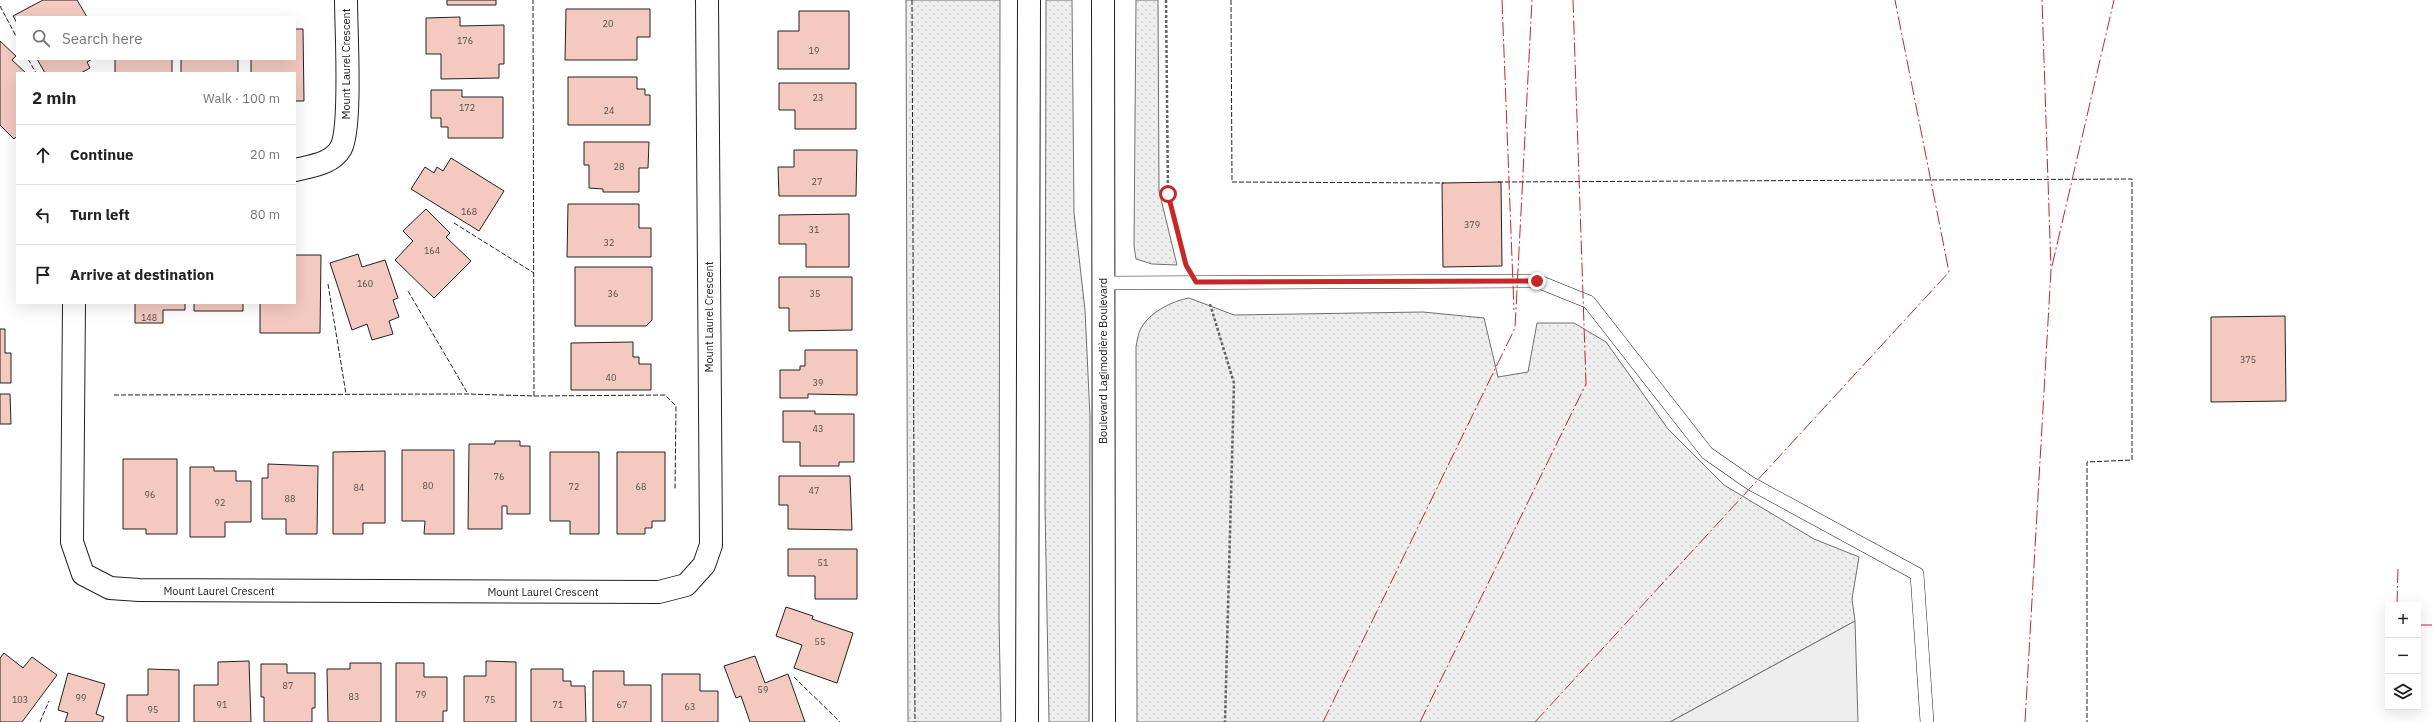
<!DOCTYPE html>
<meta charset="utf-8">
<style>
body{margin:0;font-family:"IBM Plex Sans",sans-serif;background:#f2f2f2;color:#222}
.controls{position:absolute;right:12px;bottom:12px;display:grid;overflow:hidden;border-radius:0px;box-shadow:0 4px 16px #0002}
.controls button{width:36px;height:36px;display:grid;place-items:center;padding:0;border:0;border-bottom:1px solid #e0e0e0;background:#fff;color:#222;font:20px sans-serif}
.stop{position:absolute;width:12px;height:12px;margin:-9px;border:3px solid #c62828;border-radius:50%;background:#fff}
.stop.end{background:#c62828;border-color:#fff;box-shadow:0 1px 4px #0008}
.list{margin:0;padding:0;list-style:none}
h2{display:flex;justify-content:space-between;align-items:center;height:52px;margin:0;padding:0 16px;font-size:17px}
h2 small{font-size:13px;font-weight:400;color:#767676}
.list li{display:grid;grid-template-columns:26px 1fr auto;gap:12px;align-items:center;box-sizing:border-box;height:60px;padding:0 16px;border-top:1px solid #e0e0e0}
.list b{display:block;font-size:15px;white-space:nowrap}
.list em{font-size:13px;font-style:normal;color:#767676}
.icon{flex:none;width:22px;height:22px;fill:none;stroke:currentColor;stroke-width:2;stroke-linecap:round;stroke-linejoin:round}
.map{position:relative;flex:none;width:2433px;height:722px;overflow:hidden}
.search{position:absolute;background:#fff;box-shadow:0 4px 16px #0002;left:16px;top:16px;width:280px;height:44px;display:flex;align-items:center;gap:10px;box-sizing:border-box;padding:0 14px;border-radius:0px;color:#767676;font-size:15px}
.panel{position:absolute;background:#fff;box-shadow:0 4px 16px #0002;left:16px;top:72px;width:280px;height:232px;border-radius:0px}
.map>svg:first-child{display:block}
.grass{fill:url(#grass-dots);stroke:#6f6f6f}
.garden{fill:#eee;stroke:#6f6f6f}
.building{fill:#f3c9c0;stroke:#222}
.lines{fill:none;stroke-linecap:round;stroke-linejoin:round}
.lane-casing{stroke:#222;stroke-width:14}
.street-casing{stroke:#222;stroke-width:24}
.primary-casing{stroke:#222;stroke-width:24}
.path{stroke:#646464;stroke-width:2.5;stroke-dasharray:3 2;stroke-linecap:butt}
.lane{stroke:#fff;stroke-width:13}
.street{stroke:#fff;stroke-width:22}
.primary{stroke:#fff;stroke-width:22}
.fence{stroke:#222;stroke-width:1;stroke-dasharray:5 2;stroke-linecap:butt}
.power{stroke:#c62828;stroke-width:1;stroke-dasharray:14 3 2 3;stroke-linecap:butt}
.route{stroke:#c62828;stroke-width:5}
.labels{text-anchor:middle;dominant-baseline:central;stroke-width:3;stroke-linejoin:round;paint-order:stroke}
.number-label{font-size:9px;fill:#564c4a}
.street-label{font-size:11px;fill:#222;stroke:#fff}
</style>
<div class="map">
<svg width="2433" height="722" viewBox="0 0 2433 722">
<defs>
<pattern id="grass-dots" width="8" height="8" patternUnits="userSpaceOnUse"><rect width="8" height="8" fill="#eee"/><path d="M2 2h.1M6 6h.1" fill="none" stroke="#ccc" stroke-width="1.8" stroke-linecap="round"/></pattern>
</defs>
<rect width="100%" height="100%" fill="#fff"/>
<path class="grass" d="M906 0H1000L999 619 1001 722H908Z
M1046 0H1072L1074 213 1085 310 1090 417 1089 722H1049L1045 507Z
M1136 0H1158L1159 191 1177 265 1152 264 1136 259 1134 246Z
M1189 298 1234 315 1423 312 1484 318 1498 377 1528 372 1537 323H1574L1606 342 1668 429 1724 485 1814 539 1859 557 1852 599 1855 621 1670 722H1137L1136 347C1137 341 1138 334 1141 328 1150 312 1172 301 1189 298Z"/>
<path class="garden" d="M1855 621 1858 722H1670Z"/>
<path class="building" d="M43 0H77L87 17H17V23L13 16Z
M447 0H496V5H447Z
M566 9H650V37H637V60H565Z
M799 11H849V69H778V31H799Z
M460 17V26L504 25V64H499V78L441 79V54H426V18Z
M295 29H303L304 101H295V73H251V59H295Z
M0 41 16 56 12 60 26 73H17V136L14 139 0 125Z
M37 59H92L87 62 90 68 81 73H45Z
M115 59H172V73H115Z
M181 59H238V73H181Z
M568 77H637V89H645V95H650V125H568Z
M779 83H856V129H795V110H779Z
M431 90H462V97H503V138H448V127H441V118H431Z
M584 142H649L648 168H639V192H603V189L589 188V165H584Z
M794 150H857L856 196H779L778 167H794Z
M451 158 504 191 479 231 411 189 425 167 434 173 437 167 443 171Z
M1501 182 1502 266 1443 267 1442 183Z
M568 204H639V228H651V257H567Z
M426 209 450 233 446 237 471 261 434 298 395 260 413 241 403 231Z
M849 214V267H806V244H779V215Z
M358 254 362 267 385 260 398 298 393 300 399 317 389 321 393 334 372 340 367 324 352 330 330 263Z
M295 255H321L320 333H260V303H295Z
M575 267H652V320L646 326H575Z
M779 277H852V330L789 331V308H779Z
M135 303H185V310H163V323H135Z
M194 303H243V311H194Z
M2285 316 2286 401 2211 402V317Z
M0 329H5V353H11V383H0Z
M633 342V357H639V364H651V390H571V343Z
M805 350H857V395L808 394V398H780V370H800V366H805Z
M0 394H10L11 424H0Z
M783 411H815V414H854V462H839V466H800V442H783Z
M495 441H520V446H530V514H507V506H502V529H468L469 444H495Z
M402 450H454V534H424L425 521H402Z
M385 451V523H363V534H333V452Z
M550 452H599V534H570V521H550Z
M617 452H665V521H652V528H645V534H617Z
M123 459H177V534H146V529H123Z
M268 464 318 466 317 534H286V519H262V478H268Z
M190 467H214V471H236V481H251V522H225V537H190Z
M779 476H850L852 530 788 529V505H779Z
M788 549H857V599H815V576H788Z
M786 607 813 616 812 619 853 633 837 683 794 668 802 645 776 636Z
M4 653 23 668 32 657 57 675 22 722H0V658Z
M755 656 765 683 788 674 805 722H750L741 696 736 698 724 666Z
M249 661 251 722H194V685H218V662Z
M486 661 516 662V722H464V676H486Z
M350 663H381V722H328L327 669H350Z
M396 663H424V677H447V711H443V722H396Z
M261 664H287V673H315V708H312V722H264V697H261Z
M148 669 179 670V722H127V695H148Z
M531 669H563V681H571V686H585L586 722H531Z
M593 671H624V685H651V722H593Z
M68 673 105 684 96 714 104 717 102 722H65L68 713 58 710Z
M662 674H700V691H718V722H662Z"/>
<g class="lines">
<g class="lane-casing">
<path id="lane" d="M1102 283 1537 281 1589 302 1707 453 1750 483 1917 574 1927 722"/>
</g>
<g class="street-casing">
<path id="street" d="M295 170C311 166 332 164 341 148 352 127 346 29 346 0
M74 303 72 542 83 574 110 588 139 590 659 592 686 585 704 565 711 545 707 0"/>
</g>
<g class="primary-casing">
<path id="primary" d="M1103 0 1104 722
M1027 722 1029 0"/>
</g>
<path class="path" d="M1166 0 1168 194 1185 260
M1210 304 1234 383 1225 722"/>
<use href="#lane" class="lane"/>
<use href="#street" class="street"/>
<use href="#primary" class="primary"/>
<path class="fence" d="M912 0 915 722
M1231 0 1232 182 1444 183
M0 6 17 38
M28 59 36 73
M1498 182 2132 179V460L2087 462V722
M454 223 534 273
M328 284 346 394
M408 291 468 394
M114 395 468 394 534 396 533 0
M534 396 665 395 676 406 675 490
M794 677 840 722
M40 722 49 701"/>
<path class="power" d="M1502 0 1514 310
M2052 266 2114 0
M2397 605 2398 567
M2418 625H2433
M1323 722 1515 328 1532 0
M1420 722 1586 384 1573 0
M1535 722 1949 272 1895 0
M2025 722 2051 270 2042 0"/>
</g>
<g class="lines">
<path class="route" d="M1168 194 1186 265 1196 282 1537 281"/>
</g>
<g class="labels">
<g class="number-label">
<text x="608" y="23">20</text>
<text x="465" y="40">176</text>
<text x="814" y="50">19</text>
<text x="818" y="97">23</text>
<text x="467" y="107">172</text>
<text x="609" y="110">24</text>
<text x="619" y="166">28</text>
<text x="817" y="181">27</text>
<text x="469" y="211">168</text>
<text x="1472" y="224">379</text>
<text x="814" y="229">31</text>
<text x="609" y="242">32</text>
<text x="432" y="250">164</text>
<text x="365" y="283">160</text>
<text x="613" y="293">36</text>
<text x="815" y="293">35</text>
<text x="149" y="317">148</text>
<text x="2248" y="359">375</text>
<text x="611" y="377">40</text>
<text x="818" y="382">39</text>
<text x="818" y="428">43</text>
<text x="499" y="476">76</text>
<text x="428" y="485">80</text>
<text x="574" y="486">72</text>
<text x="641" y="486">68</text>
<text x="359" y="487">84</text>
<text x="814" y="490">47</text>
<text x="150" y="494">96</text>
<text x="290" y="498">88</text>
<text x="220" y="502">92</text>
<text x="823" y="562">51</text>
<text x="820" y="641">55</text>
<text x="288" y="685">87</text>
<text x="763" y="689">59</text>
<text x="421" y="694">79</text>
<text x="354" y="696">83</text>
<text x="81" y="697">99</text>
<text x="20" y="699">103</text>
<text x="490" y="699">75</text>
<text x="222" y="704">91</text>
<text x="558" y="704">71</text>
<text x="622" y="704">67</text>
<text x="690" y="706">63</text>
<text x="153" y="709">95</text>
</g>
<g class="street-label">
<text transform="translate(346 64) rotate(-90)">Mount Laurel Crescent</text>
<text transform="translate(709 317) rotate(-90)">Mount Laurel Crescent</text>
<text transform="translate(1103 361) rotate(-90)">Boulevard Lagimodière Boulevard</text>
<text x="219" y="591">Mount Laurel Crescent</text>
<text x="543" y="592">Mount Laurel Crescent</text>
</g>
</g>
</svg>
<div class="controls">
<button>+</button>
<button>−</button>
<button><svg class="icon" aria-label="layers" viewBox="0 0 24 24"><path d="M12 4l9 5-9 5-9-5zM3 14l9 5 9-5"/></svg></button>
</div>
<div class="stop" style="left:1168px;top:194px"></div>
<div class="stop end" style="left:1537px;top:281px"></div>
<div class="search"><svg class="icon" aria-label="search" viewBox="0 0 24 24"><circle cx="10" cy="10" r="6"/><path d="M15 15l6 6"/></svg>Search here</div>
<section class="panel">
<h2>2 min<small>Walk · 100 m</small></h2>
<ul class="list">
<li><svg class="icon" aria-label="ahead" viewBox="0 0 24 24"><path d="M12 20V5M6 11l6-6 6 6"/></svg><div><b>Continue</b></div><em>20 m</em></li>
<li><svg class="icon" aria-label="left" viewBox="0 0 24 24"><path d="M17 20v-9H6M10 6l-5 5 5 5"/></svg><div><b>Turn left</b></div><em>80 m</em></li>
<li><svg class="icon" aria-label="arrive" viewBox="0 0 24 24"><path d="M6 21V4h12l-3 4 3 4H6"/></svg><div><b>Arrive at destination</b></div></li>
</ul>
</section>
</div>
